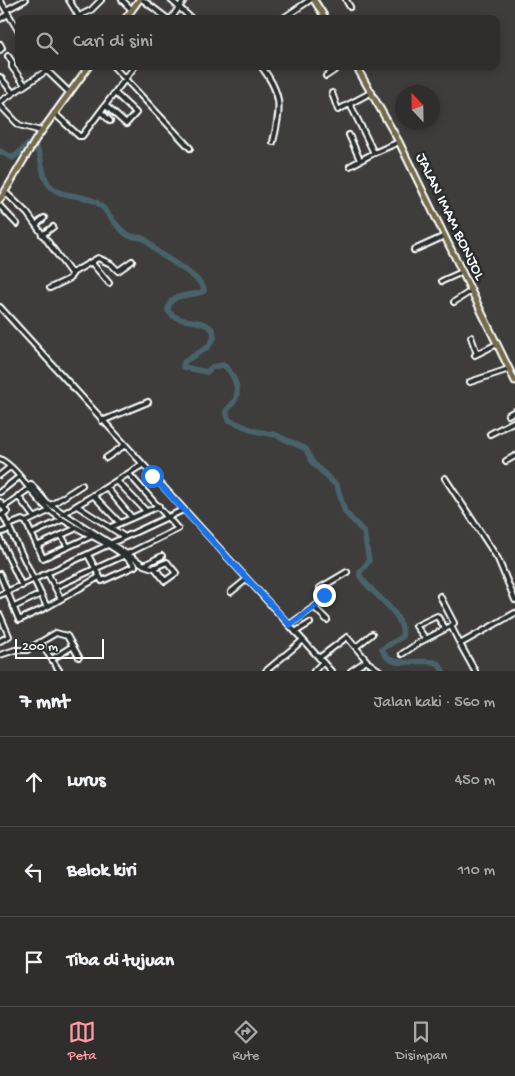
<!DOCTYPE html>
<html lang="id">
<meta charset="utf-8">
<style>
body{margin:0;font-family:"Gochi Hand",sans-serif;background:#373634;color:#f1f3f6}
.compass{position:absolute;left:395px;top:85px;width:45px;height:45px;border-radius:50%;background:#2f2e2c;box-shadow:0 2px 8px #0003;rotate:338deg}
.scale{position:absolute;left:15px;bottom:12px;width:89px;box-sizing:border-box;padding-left:5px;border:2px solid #fff;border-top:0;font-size:14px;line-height:18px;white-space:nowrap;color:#fff;-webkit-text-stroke:4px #2a2d2e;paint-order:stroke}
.stop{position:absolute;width:15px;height:15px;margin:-11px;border:4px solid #1a73e8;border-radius:50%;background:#fff}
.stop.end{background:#1a73e8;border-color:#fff;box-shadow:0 1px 5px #0008}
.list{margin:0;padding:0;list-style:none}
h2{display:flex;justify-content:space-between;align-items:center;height:65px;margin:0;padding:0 20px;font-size:21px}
h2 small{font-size:16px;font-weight:400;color:#a7a8a9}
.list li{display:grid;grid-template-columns:32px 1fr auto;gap:15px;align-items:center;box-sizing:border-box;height:90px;padding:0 20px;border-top:1px solid #4a4a48}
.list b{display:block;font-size:19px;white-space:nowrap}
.list em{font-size:16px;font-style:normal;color:#a7a8a9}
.icon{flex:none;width:28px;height:28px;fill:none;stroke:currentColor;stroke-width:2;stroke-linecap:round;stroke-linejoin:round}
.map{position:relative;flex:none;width:515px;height:671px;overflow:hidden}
.search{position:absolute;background:#2f2e2c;box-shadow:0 2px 8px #0003;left:15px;right:15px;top:15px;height:55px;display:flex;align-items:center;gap:12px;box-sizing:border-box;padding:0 18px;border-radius:10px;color:#a7a8a9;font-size:19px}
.sheet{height:335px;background:#2f2e2c}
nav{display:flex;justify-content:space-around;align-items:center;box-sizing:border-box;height:70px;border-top:1px solid #4a4a48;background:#2f2e2c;font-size:14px;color:#a7a8a9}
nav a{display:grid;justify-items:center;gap:2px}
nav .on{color:#ff9aa2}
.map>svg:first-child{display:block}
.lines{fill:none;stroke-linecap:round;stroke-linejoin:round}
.river{stroke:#48646c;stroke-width:5.5}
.minor-casing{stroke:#fff;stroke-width:8}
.major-casing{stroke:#fff;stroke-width:9}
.minor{stroke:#2a2d2e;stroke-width:4}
.major{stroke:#746c4b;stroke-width:5}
.route{stroke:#1a73e8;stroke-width:6}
.labels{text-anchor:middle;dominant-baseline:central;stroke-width:5;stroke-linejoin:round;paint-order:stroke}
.street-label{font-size:16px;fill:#fff;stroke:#2a2d2e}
</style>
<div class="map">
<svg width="515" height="671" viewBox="0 0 515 671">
<rect width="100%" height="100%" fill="#3f3d3b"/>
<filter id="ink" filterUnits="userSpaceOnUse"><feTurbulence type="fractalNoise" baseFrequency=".02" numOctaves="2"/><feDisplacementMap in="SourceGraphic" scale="10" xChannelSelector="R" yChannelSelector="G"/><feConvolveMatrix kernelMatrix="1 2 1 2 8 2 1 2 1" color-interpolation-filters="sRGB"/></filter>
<g filter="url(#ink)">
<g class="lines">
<path class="river" d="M0 151 13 158 31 142C45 153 39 174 50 186 62 199 81 193 96 202 109 210 114 227 128 235 133 238 140 236 146 240 150 243 154 249 159 253 168 259 205 280 204 291 190 298 169 291 168 311 180 326 200 316 213 330L214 338 208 347 184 362 183 367 207 372 212 367 223 365C232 371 240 387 236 398 234 403 230 407 226 411L229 420 255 431 276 435 306 449 312 462 337 486 345 512 364 532 369 561 360 572V576C371 594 407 614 402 637L382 649C388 670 416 659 434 662L439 664 443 671"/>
<g class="minor-casing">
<path id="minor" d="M0 0 19 32
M69 0 78 15
M122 0 132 10
M143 0 168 19
M171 0 192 19
M346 0 350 7
M6 10 25 0
M0 19 8 14
M73 19 91 10 101 0
M171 19 184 0
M282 19 310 0
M0 44 2 48 0 50
M8 56 12 62V67L25 85
M42 66 70 93
M113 66 190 148
M261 66C283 95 281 108 273 142
M326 76 341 66
M0 77 13 93
M332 93 338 110 372 92
M0 102 46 71
M350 104 374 153 399 142
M0 105 19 125 41 131
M106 106 126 124 136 113 115 93
M101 112 110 121
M54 113 79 136H82L135 66
M349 135 360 160
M350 166 374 153
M5 192 27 213 70 272H74L98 258 111 264 118 271 132 261
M0 206 17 224
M36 225 44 218
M42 235 53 227
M414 250 445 236
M91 262 109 283
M442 281 462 272
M50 288 69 279 73 273
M454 302 471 291
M0 307 331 671
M471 337 477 354
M475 355 497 344
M470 382 509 369
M508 415 515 411
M102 421 148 402
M490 434 515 421
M106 458 125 445
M0 459C20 470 31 495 48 509 70 529 118 544 135 566L102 581 88 555
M506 461 515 456
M0 475 10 467
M445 478 498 559 515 600
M117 481 146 511
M31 484 46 502 144 565 153 568 167 562 176 573 165 581 155 568
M107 488 132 518
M0 492 19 477
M93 495 120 523
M18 496 34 517
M0 502 7 512 0 516
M51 505 82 485
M77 506 125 537
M4 507 30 488
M49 511 26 522 43 558 92 536
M63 514 142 465
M3 515 47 607
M9 525 22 520 26 522
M111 527 159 506
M0 533 10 529
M31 534 62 520
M61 535 68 547
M0 539 22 586
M37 546 77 528
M127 554 178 529 129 474
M144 565 162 556
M0 574 19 620 47 607 99 577
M48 574 61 599
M55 587 123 556
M231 592 247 579
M0 595 183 510
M440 596 454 623 451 626
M14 607 41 594
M314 607 327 620
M0 615 9 636 0 641
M289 625 325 599 320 588 347 572
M295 632 310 623
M426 639 416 626 437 616 445 628
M40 642 59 670
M356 647 372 634
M402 654 420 642 451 626 460 644
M0 655 15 650H27L56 633 67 636 79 657
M319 658 347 637 367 661
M52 659 73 646
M266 671 303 640
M314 671 323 662
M351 671 366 661 380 671
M475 671 460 644 515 613"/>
</g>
<g class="major-casing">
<path id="major" d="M314 0 326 19
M125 19 139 0
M356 66 399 142 515 381
M0 200 36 139 89 66"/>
</g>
<use href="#minor" class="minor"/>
<use href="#major" class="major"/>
</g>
</g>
<g class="lines" filter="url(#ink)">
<path class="route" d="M152 476 290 625 324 600V595"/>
</g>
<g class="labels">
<g class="street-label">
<text transform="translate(449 217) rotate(64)">JALAN IMAM BONJOL</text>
</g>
</g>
</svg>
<svg class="compass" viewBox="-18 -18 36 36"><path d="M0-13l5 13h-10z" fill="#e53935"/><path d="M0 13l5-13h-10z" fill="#a7a8a9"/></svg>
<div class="scale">200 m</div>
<div class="stop" style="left:152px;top:476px"></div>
<div class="stop end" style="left:324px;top:595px"></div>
<div class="search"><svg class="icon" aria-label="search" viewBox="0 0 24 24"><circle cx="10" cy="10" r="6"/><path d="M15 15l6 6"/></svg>Cari di sini</div>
</div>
<section class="sheet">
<h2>7 mnt<small>Jalan kaki · 560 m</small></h2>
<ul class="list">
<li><svg class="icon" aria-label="ahead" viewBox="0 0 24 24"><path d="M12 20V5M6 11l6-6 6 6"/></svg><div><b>Lurus</b></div><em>450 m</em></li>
<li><svg class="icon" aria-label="left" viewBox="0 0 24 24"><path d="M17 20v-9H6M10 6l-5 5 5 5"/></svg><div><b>Belok kiri</b></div><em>110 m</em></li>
<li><svg class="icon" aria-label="arrive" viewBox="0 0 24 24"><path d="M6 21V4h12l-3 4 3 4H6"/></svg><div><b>Tiba di tujuan</b></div></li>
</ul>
</section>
<nav>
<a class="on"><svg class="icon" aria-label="map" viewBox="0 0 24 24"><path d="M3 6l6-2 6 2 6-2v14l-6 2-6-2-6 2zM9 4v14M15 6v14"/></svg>Peta</a>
<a><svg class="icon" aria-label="directions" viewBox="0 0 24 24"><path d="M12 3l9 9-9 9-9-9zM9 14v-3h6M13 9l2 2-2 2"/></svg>Rute</a>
<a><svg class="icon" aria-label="saved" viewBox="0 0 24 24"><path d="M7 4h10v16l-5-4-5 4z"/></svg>Disimpan</a>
</nav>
